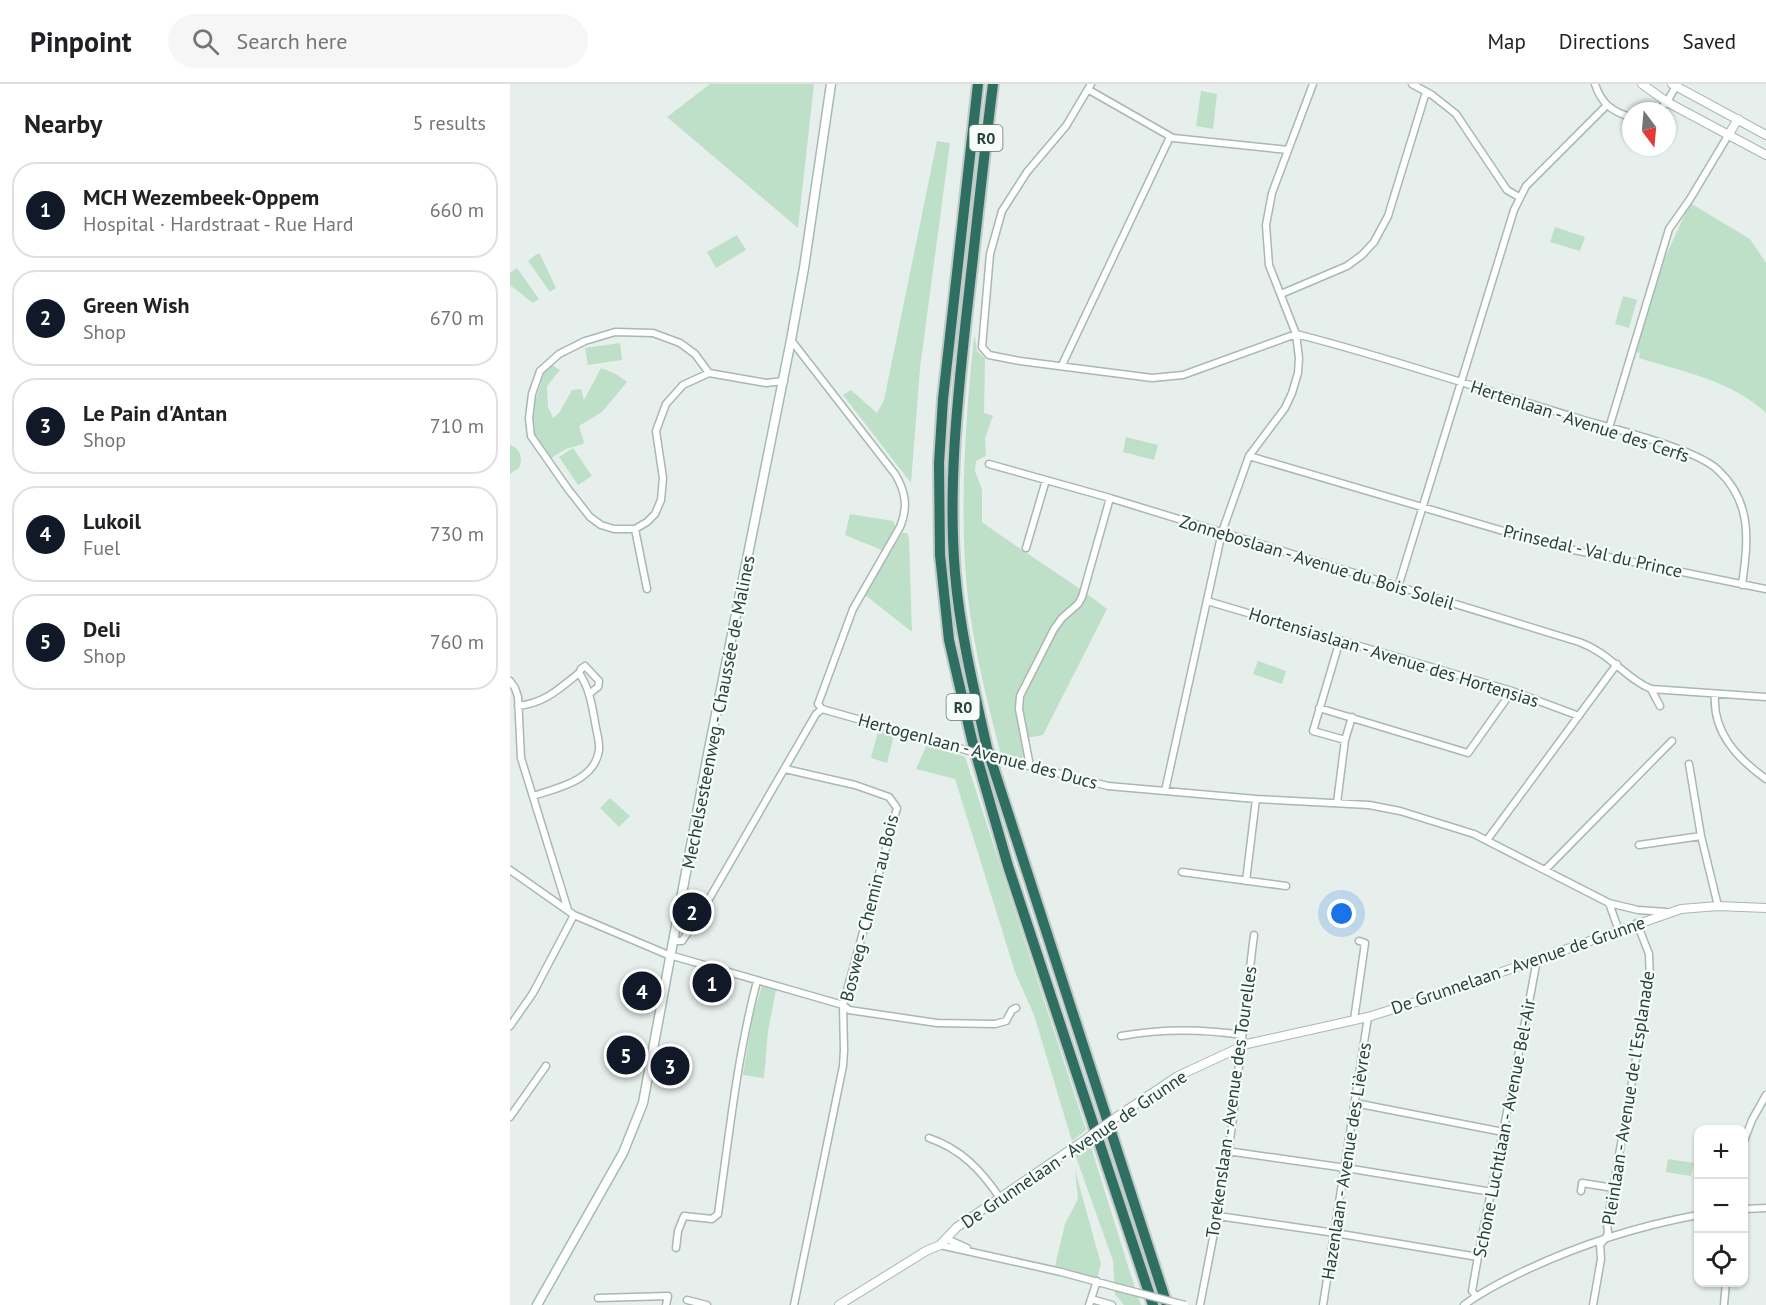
<!DOCTYPE html>
<meta charset="utf-8">
<style>
body{margin:0;font-family:"PT Sans",sans-serif;background:#f6f6f6;color:#202124}
.controls{position:absolute;right:18px;bottom:18px;display:grid;overflow:hidden;border-radius:12px;box-shadow:0 2px 4px #0004}
.controls button{width:54px;height:54px;display:grid;place-items:center;padding:0;border:0;border-bottom:2px solid #e0e0e0;background:#fff;color:#202124;font:30px sans-serif}
.compass{position:absolute;left:1112px;top:18px;width:54px;height:54px;border-radius:50%;background:#fff;box-shadow:0 2px 4px #0004;rotate:164deg}
.you{position:absolute;left:832px;top:830px;width:21px;height:21px;margin:-15px;border:4px solid #fff;border-radius:50%;background:#1a73e8;box-shadow:0 0 0 9px #1a73e833}
.badge{display:grid;place-items:center;width:39px;height:39px;border-radius:50%;background:#111827;color:#fff;font-size:20px;font-weight:700}
.pin{position:absolute;translate:-50% -50%;border:3px solid #fff;box-shadow:0 2px 6px #0006}
.list{margin:0;padding:0;list-style:none}
h2{display:flex;justify-content:space-between;align-items:center;height:78px;margin:0;padding:0 24px;font-size:26px}
h2 small{font-size:20px;font-weight:400;color:#757577}
.list li{display:grid;grid-template-columns:39px 1fr auto;gap:18px;align-items:center;box-sizing:border-box;height:96px;margin:0 12px 12px;padding:0 12px;border:2px solid #e0e0e0;border-radius:24px}
.list b{display:block;font-size:22px;white-space:nowrap}
.list p{margin:0;font-size:20px;white-space:nowrap;color:#757577}
.list em{font-size:20px;font-style:normal;color:#757577}
.icon{flex:none;width:33px;height:33px;fill:none;stroke:currentColor;stroke-width:2;stroke-linecap:round;stroke-linejoin:round}
.map{position:relative;flex:none;width:1256px;height:1221px;overflow:hidden}
header{display:flex;align-items:center;gap:36px;box-sizing:border-box;height:84px;padding:0 30px;background:#fff;border-bottom:2px solid #e0e0e0}
header strong{font-size:28px}
nav{display:flex;gap:33px;margin-inline-start:auto;font-size:21px}
.search{width:420px;height:54px;background:#f6f6f6;display:flex;align-items:center;gap:15px;box-sizing:border-box;padding:0 21px;border-radius:33px;color:#757577;font-size:22px}
main{display:flex}
aside{flex:1;background:#fff}
.map>svg:first-child{display:block}
.green{fill:#bfe0c8}
.lines{fill:none;stroke-linecap:round;stroke-linejoin:round}
.minor-casing{stroke:#a8b8b2;stroke-width:9}
.tertiary-casing{stroke:#a8b8b2;stroke-width:10}
.secondary-casing{stroke:#a4bbb3;stroke-width:11}
.motorway-casing{stroke:#c2cac8;stroke-width:14}
.minor{stroke:#fff;stroke-width:6}
.tertiary{stroke:#fff;stroke-width:8}
.secondary{stroke:#fff;stroke-width:8}
.motorway{stroke:#2f6f62;stroke-width:10}
.minor-bridge-casing{stroke:#a8b8b2;stroke-width:9;stroke-linecap:butt}
.tertiary-bridge-casing{stroke:#a8b8b2;stroke-width:10;stroke-linecap:butt}
.minor-bridge{stroke:#fff;stroke-width:6}
.tertiary-bridge{stroke:#fff;stroke-width:8}
.labels{text-anchor:middle;dominant-baseline:central;stroke-width:4.5;stroke-linejoin:round;paint-order:stroke}
.shield{fill:#f7fbf9;stroke:#637a73;stroke-width:1.5}
.shield-label{font-size:16px;font-weight:bold;fill:#24423a}
.street-label{font-size:18px;fill:#24423a;stroke:#f7fbf9}
</style>
<header>
<strong>Pinpoint</strong>
<div class="search"><svg class="icon" aria-label="search" viewBox="0 0 24 24"><circle cx="10" cy="10" r="6"/><path d="M15 15l6 6"/></svg>Search here</div>
<nav><a>Map</a><a>Directions</a><a>Saved</a></nav>
</header>
<main>
<aside>
<h2>Nearby<small>5 results</small></h2>
<ul class="list">
<li><span class="badge">1</span><div><b>MCH Wezembeek-Oppem</b><p>Hospital · Hardstraat - Rue Hard</p></div><em>660 m</em></li>
<li><span class="badge">2</span><div><b>Green Wish</b><p>Shop</p></div><em>670 m</em></li>
<li><span class="badge">3</span><div><b>Le Pain d'Antan</b><p>Shop</p></div><em>710 m</em></li>
<li><span class="badge">4</span><div><b>Lukoil</b><p>Fuel</p></div><em>730 m</em></li>
<li><span class="badge">5</span><div><b>Deli</b><p>Shop</p></div><em>760 m</em></li>
</ul>
</aside>
<div class="map">
<svg width="1256" height="1221" viewBox="0 0 1256 1221">
<rect width="100%" height="100%" fill="#e6efeb"/>
<path class="green" d="M200 0H304L288 144 157 33Z
M691 7 707 10 703 45 686 42Z
M427 57 440 59 410 284 401 399 333 311 341 306 367 329 374 316Z
M1180 119 1240 155 1256 179V329C1223 297 1171 287 1129 274L1130 269 1125 268 1154 176Z
M1045 143 1075 153 1070 167 1040 158Z
M227 151 236 166 206 184 197 168Z
M27 170H30L46 204 40 208 18 177Z
M7 184 29 215 23 219 0 201V189Z
M1113 212 1127 216 1119 244 1105 240Z
M464 253H465L467 267 475 274 474 329 483 332 475 354 476 372 466 377 465 387 472 405V438C513 468 557 494 597 525L533 651 511 655 514 671 511 676 491 671C475 609 459 546 455 482 451 405 456 329 464 253Z
M110 259 112 276 78 281 75 264Z
M42 281 50 286 37 302 38 323 43 334 49 329 62 306 71 305 74 316 91 284 106 290 117 298 92 328 69 342 74 358 73 360 56 365 41 374 23 350 21 331 35 286Z
M616 353 648 361 644 376 613 368Z
M0 361C11 365 13 374 9 384L0 390Z
M63 364 82 392 68 401 49 373Z
M340 430 383 437 386 443 374 467 335 451Z
M392 449H397L399 454 402 548 355 511Z
M748 577 776 587 772 600 743 590Z
M368 647 384 651 377 679 361 674Z
M418 658 455 673 576 1046 562 1057 524 931 505 888 445 695 406 685Z
M100 714 120 732 109 743 90 724Z
M252 902 266 906 258 947 254 994 233 991 243 931Z
M580 1060 625 1204 631 1221H614L605 1210 603 1177 565 1070Z
M1158 1075 1184 1079 1181 1092 1156 1088Z
M565 1086 591 1180 587 1194 545 1182 555 1140 568 1115Z"/>
<g class="lines">
<g class="minor-casing">
<path id="minor" d="M581 0 556 42 517 88 492 127 480 170 472 263 479 271 510 277 642 294 673 291 786 250
M902 0 922 11 946 30 997 106 1009 113
M1085 0C1091 19 1102 28 1121 33
M579 6 663 54 778 66
M1148 27 1157 18 1167 0
M771 210 837 182 852 171 864 158 878 132 916 8
M786 250C881 274 973 306 1067 334 1099 344 1185 364 1208 386 1243 419 1238 457 1232 501
M281 256 385 390C396 408 398 424 390 443L343 525 308 620 312 625
M552 281 660 53
M199 289 173 301 156 320 146 347 153 394 151 416 145 430 137 438 125 445H104L91 441 80 433 58 405 21 352 19 334 22 310 30 287 49 270 75 257 105 248 143 249 170 259 185 270 199 289 256 299 274 297
M1099 344 1159 145 1180 115 1219 50
M739 372 1044 462 1256 505
M479 380 600 414 1069 558C1100 569 1116 595 1141 605L1256 613
M125 445 137 505
M516 464 536 396
M888 503 1004 126 1016 102 1097 21
M697 517 1002 607 1069 632
M830 556 803 647 835 656
M0 597 5 604 8 613 11 674 58 826
M1141 605 1150 622
M1205 610C1202 648 1227 674 1256 695
M8 622C35 619 49 605 69 589
M809 624 958 669 1002 607
M1179 680 1191 752 1208 822
M507 681 520 682 598 702 746 715 859 721 890 727 964 750 1099 819 1128 826 1156 828
M520 682 509 625 510 612 544 545 552 534 568 520 572 513 600 414
M275 685 345 701 379 713 387 724 333 921 334 966 333 982 284 1221
M655 707 712 448 739 372 775 324 782 309 788 289 789 274 786 250 759 181 756 141 762 109 803 0
M23 712C47 704 85 697 89 666 90 658 86 646 85 638 82 621 79 603 69 589L71 585 75 582 89 597 88 603 79 610
M827 719 835 656 842 633
M977 756 1107 580
M1129 761 1191 752
M0 786 64 831 156 870 333 921 339 926 427 939 485 940 496 937 502 926 506 924
M1035 786 1162 657
M672 788 776 802
M736 797 746 715
M1099 819 1109 847
M163 857H172L188 834 306 630 312 625 435 660
M844 936 855 859 849 857
M0 942 23 909 64 831
M611 952C650 945 693 945 732 951
M845 1019 993 1048
M0 1033 36 982
M419 1054C451 1065 471 1086 490 1114
M1234 1057 1242 1036 1256 1011
M717 1067 836 1084 982 1108
M1071 1107 1072 1099 1104 1104
M1234 1125 1256 1124
M708 1132 825 1149 968 1173
M437 1155 457 1164
M1095 1155 1098 1149 1097 1139 1140 896 1139 870 1127 839
M430 1161 551 1188 606 1203
M166 1164 168 1147 174 1132 202 1135 208 1130C219 1052 227 973 247 897
M966 1212 962 1207 968 1173 1020 913 1026 881 1025 876
M88 1214 158 1212 156 1221
M581 1215 602 1221
M177 1216 197 1221
M579 1221 587 1197
M690 1221C703 1154 717 1086 725 1018 731 962 737 907 744 851
M813 1221 858 933
M954 1221C973 1207 993 1197 1014 1187 1069 1161 1128 1142 1188 1131
M1083 1221 1091 1175 1090 1161 1094 1156
M1214 1221 1216 1198"/>
</g>
<g class="tertiary-casing">
<path id="tertiary" d="M1132 0 1157 18 1256 71
M1162 0 1256 51
M1219 50 1228 35
M608 1032 668 992 737 960 858 933 909 917 1171 825 1208 822 1256 824
M329 1221 416 1167 430 1161 447 1143 569 1060"/>
</g>
<g class="secondary-casing">
<path id="secondary" d="M27 1221 113 1069 133 1019 198 670 281 256 294 184 321 0"/>
</g>
<g class="motorway-casing">
<path id="motorway" d="M468 0 433 315 429 379 430 471 439 556 462 656 498 782 643 1221
M483 0C473 78 465 157 456 235 447 319 438 405 445 489 450 548 464 606 477 664L657 1221"/>
</g>
<use href="#minor" class="minor"/>
<use href="#tertiary" class="tertiary"/>
<use href="#secondary" class="secondary"/>
<use href="#motorway" class="motorway"/>
<g class="minor-bridge-casing">
<path id="minor-bridge" d="M435 660 507 681
M606 1203 675 1221"/>
</g>
<g class="tertiary-bridge-casing">
<path id="tertiary-bridge" d="M569 1060 608 1032"/>
</g>
<use href="#minor-bridge" class="minor-bridge"/>
<use href="#tertiary-bridge" class="tertiary-bridge"/>
</g>
<g class="labels">
<g class="shield">
<rect x="459.5" y="41" width="33" height="26" rx="4.5"/>
<rect x="436.5" y="610" width="33" height="26" rx="4.5"/>
</g>
<g class="shield-label">
<text x="476" y="54">R0</text>
<text x="453" y="623">R0</text>
</g>
<g class="street-label">
<text transform="translate(1070 337) rotate(18)">Hertenlaan - Avenue des Cerfs</text>
<text transform="translate(1083 467) rotate(13)">Prinsedal - Val du Prince</text>
<text transform="translate(807 478) rotate(17)">Zonneboslaan - Avenue du Bois Soleil</text>
<text transform="translate(884 573) rotate(17)">Hortensiaslaan - Avenue des Hortensias</text>
<text transform="translate(208 628) rotate(-79)">Mechelsesteenweg - Chaussée de Malines</text>
<text transform="translate(468 667) rotate(15)">Hertogenlaan - Avenue des Ducs</text>
<text transform="translate(359 824) rotate(-76)">Bosweg - Chemin au Bois</text>
<text transform="translate(1008 881) rotate(-19)">De Grunnelaan - Avenue de Grunne</text>
<text transform="translate(1118 1014) rotate(-81)">Pleinlaan - Avenue de l'Esplanade</text>
<text transform="translate(721 1018) rotate(-82)">Torekenslaan - Avenue des Tourelles</text>
<text transform="translate(994 1044) rotate(-79)">Schone Luchtlaan - Avenue Bel-Air</text>
<text transform="translate(564 1065) rotate(-34)">De Grunnelaan - Avenue de Grunne</text>
<text transform="translate(836 1077) rotate(-81)">Hazenlaan - Avenue des Lièvres</text>
</g>
</g>
</svg>
<div class="controls">
<button>+</button>
<button>−</button>
<button><svg class="icon" aria-label="locate" viewBox="0 0 24 24"><circle cx="12" cy="12" r="6"/><path d="M12 2v4M12 18v4M2 12h4M18 12h4"/></svg></button>
</div>
<svg class="compass" viewBox="-18 -18 36 36"><path d="M0-13l5 13h-10z" fill="#e53935"/><path d="M0 13l5-13h-10z" fill="#757577"/></svg>
<div class="you"></div>
<div class="pin badge" style="left:202px;top:899px">1</div>
<div class="pin badge" style="left:182px;top:828px">2</div>
<div class="pin badge" style="left:160px;top:982px">3</div>
<div class="pin badge" style="left:132px;top:907px">4</div>
<div class="pin badge" style="left:116px;top:971px">5</div>
</div>
</main>
